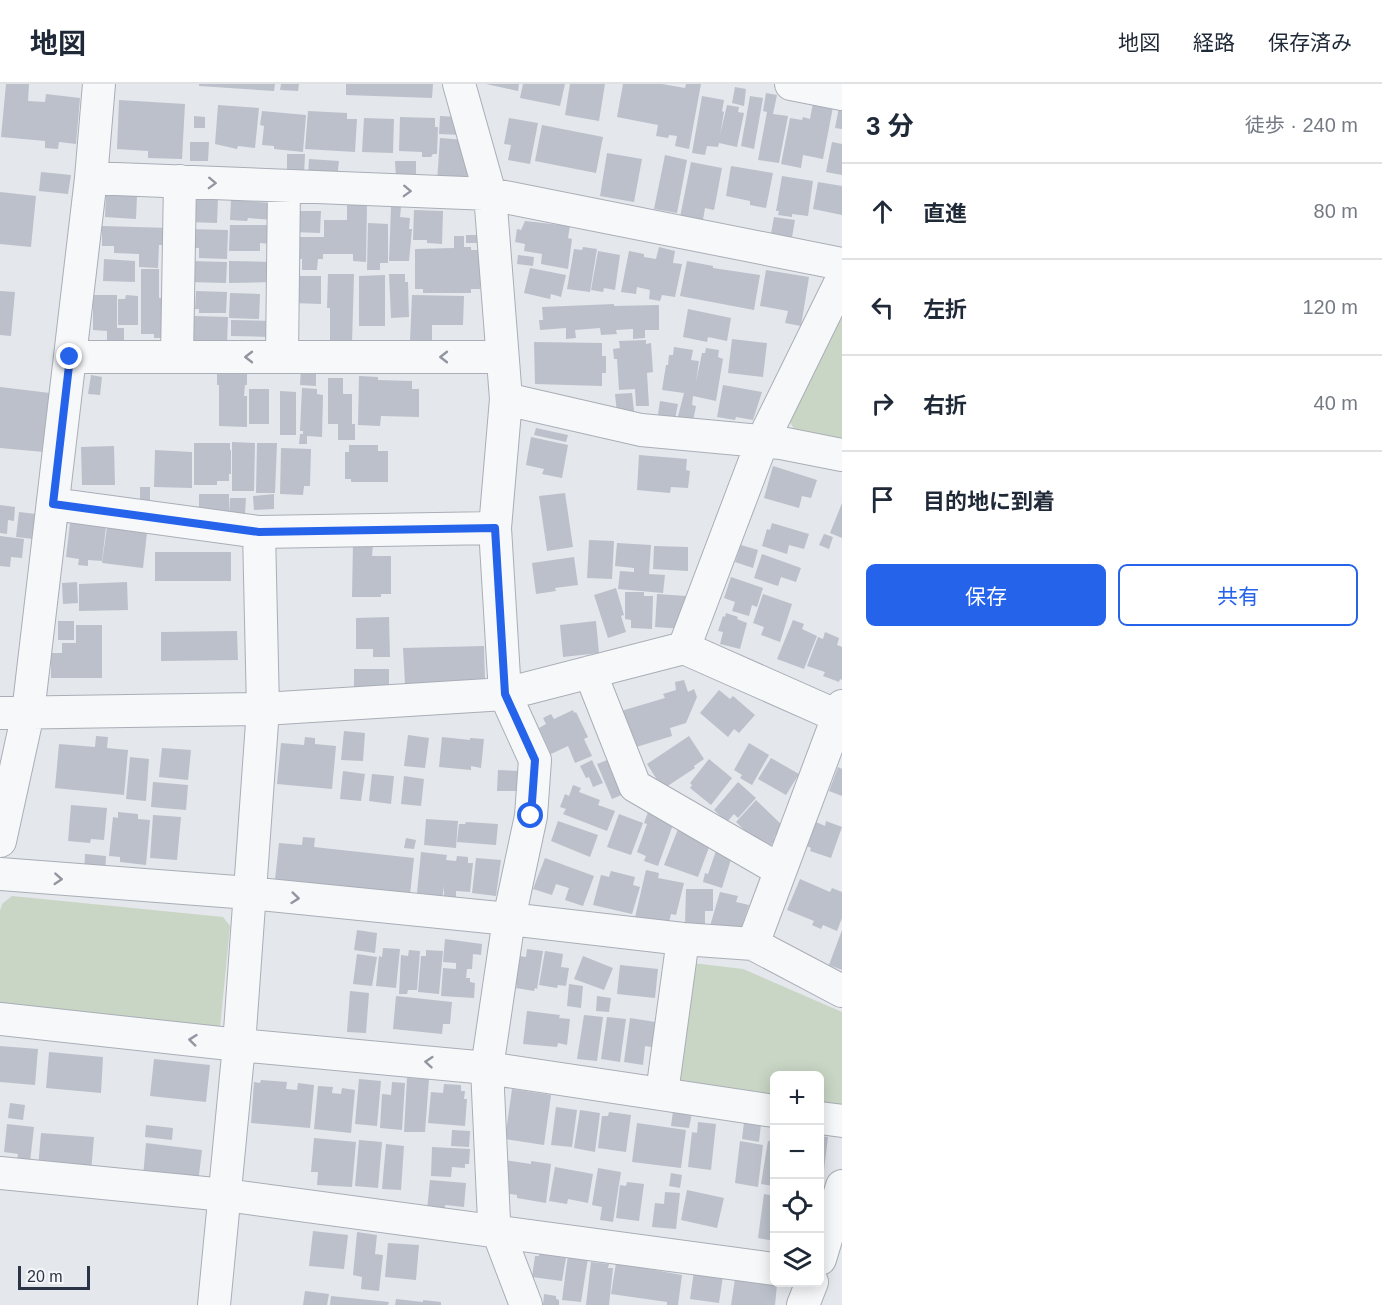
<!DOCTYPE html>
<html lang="ja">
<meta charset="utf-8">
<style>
body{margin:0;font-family:Arial,"Noto Sans JP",sans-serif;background:#f6f6f7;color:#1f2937}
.controls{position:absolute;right:18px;bottom:18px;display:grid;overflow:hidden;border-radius:9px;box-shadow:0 3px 15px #0003}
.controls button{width:54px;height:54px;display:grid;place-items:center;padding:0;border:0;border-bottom:2px solid #e0e1e3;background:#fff;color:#1f2937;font:30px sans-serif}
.scale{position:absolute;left:18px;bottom:15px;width:72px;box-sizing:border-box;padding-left:6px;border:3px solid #2b3445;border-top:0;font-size:16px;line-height:21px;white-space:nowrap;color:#2b3445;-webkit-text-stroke:4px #f4f6f9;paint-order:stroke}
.stop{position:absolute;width:18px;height:18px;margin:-14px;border:4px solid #2563eb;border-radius:50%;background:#fff}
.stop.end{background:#2563eb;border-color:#fff;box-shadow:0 2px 6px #0008}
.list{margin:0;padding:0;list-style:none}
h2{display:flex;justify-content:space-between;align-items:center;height:78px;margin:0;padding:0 24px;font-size:26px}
h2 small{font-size:20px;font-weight:400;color:#747a83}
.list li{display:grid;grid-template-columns:39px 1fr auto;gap:18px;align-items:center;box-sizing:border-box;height:96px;padding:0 24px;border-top:2px solid #e0e1e3}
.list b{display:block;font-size:22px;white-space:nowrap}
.list em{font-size:20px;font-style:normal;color:#747a83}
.actions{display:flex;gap:12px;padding:18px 24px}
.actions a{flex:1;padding:14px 0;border:2px solid #2563eb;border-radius:9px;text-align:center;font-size:21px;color:#2563eb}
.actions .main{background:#2563eb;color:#fff}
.icon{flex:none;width:33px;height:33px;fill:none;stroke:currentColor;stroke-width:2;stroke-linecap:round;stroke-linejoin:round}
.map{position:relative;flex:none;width:842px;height:1221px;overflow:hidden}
header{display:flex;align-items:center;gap:36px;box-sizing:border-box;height:84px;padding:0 30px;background:#fff;border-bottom:2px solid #e0e1e3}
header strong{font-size:28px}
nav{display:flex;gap:33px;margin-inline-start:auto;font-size:21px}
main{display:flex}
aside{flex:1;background:#fff}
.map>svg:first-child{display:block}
.green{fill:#c9d6c5}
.building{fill:#bbc0ca}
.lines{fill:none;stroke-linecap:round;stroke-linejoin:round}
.minor-casing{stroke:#a9aeb7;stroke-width:34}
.minor{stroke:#f7f8fa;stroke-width:32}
.oneway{stroke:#9196a0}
.route{stroke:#2563eb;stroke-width:8}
</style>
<header>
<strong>地図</strong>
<nav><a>地図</a><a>経路</a><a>保存済み</a></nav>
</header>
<main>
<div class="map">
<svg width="842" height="1221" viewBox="0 0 842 1221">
<rect width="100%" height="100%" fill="#e4e7ec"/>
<path class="green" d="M842 226V354L795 347 789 336Z
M12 812 223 833 230 842 220 944 0 931V827L2 820Z
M692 879 743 885 842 928V1023H820V992H774V1017L677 1003Z"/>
<path class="building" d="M6 0H29L28 17 45 18 46 10 80 14 76 60 59 58 58 65 45 64V57L1 53Z
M199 0H275L274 7 199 2Z
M281 0H299L298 7 280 6Z
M346 0H433L432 14 346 11Z
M486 0H519L518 7Z
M523 0H565L560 22 520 14Z
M570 0H605L599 37 565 31Z
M623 0H662L685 4 686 0H701L689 65 675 62 677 52 669 51 668 54 656 52 658 41 617 33Z
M735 3 746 5 744 22 732 19Z
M766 9 777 11 773 30 788 32 779 79 758 76 767 28 763 27Z
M702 12 724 16 722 27 724 28 720 51 727 21 739 23 738 28 744 29 737 63 719 59 718 63 707 62 705 71 692 69Z
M750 12 763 14 754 65 741 62Z
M119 16 185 20 182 75 148 74V67L117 65Z
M813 19 833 23 823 75 803 71 801 84 781 80 790 34 802 36 803 33 810 35Z
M218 21 259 24 255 64 238 62 237 65 215 60Z
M839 23 842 24V45L835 44Z
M262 27 306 31 303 68 274 65V62L262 61 264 42 260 41Z
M308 27 347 29V35H357L355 68 305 65Z
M194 32 205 33V44H194Z
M440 32 458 33 461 51 439 50Z
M400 33 435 34V43H438L437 70H433L431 73H422V68L399 67Z
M364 34 394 35 393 69 362 68Z
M509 34 538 39 530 80 508 76 511 61 504 60Z
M542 41 603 53 596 89 535 77Z
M440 54 465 56 464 76 468 77 467 99 437 98Z
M190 58H209L208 77H190Z
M832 58 842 60V91L826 88Z
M607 69 642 75 634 118 600 112Z
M287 70H305L304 91H287Z
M665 71 687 76 677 129 654 125Z
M309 75 339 77 337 94 308 92Z
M395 77H416V94H396Z
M691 78 722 84 714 126 705 124 702 142 679 138Z
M731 82 773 89 766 124 750 121V117L726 112Z
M41 88 71 91 68 110 39 107Z
M782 92 813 97 808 132 792 130V133L778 131 779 127H776Z
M818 98 842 102V131L813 125Z
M0 108 36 112 31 163 0 160Z
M106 110 137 112 136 135 105 133Z
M190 113 218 114 217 139 189 138Z
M231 116 273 119V136L248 134 247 137 230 136Z
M347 121H367L366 178 353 177V170H323V175H318L317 186H302V175H293L294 153H324V136H347Z
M391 123H401L400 133 410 134 409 145H412L409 177H389Z
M414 126 443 127 442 160 427 159V156H413Z
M293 127H321L320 149 292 148Z
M774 133 795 136 791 159 770 155Z
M525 137 570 142 568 154 572 155 568 185 541 180 542 170 524 167 525 160 515 158 517 145 521 146Z
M368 139 388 140V179H380V186H367Z
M230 141H275L271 160 260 159V167H229Z
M102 142 170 144V161H159L158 184 139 183V170L114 169V162H102Z
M188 145 228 146 227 175 199 174V164H188Z
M466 151H478V159H466Z
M454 152H464V163H471V166H480V205H471V209H423V205H415V165L454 164Z
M583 163 597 165 590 208 567 205 574 165 582 166Z
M659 163 675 167 673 179 682 180 675 213 662 211 660 217 649 215 650 206 637 203 636 210 621 208 629 167 644 170V173L656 175Z
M598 167 620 171 615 206 604 204 603 208 591 206Z
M518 171 534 173 533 182 517 180Z
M104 175 135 177V198L103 197Z
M189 177 227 178 226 199 188 198Z
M229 177 273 178V198L229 199Z
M687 177 713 182V184L760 191 754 226 680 212Z
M530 184 566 191 561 213 551 210 550 215 524 209Z
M141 185H159V214H169L168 254H154V250H141Z
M766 186 809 193 801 242 785 239 788 227 760 222Z
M328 190H354L352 259 330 258V224H327Z
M389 190H405V198H408L409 233 391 234Z
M385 191V242H359V192Z
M293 192H321V220L292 219Z
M0 207 15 208 11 252 0 251Z
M196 207 227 208 226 229H199V225H195Z
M230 209 260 210 259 235 229 234Z
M93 211H117V244H124V259L107 258V247L93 246Z
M126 211 138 212V241H118V215H125Z
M412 211 464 212 463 241H432V257H410Z
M614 220V222L659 221V246H645V254L633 255V245L616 246 617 250 601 251 600 244 575 246 576 254 566 255V244L540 246 539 236H543L542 223Z
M688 225 731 234 727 257 708 253 707 258 683 253Z
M194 232 228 233 227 259H193Z
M231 236 273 237 272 253 231 252Z
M732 255 767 259 763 293 728 289Z
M646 256V260L651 259 653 288 647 289 649 322H636L635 305 619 306 617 275H614L613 265 620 264 619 257Z
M534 258 602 259V272H606V289H602V302L535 300Z
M674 263 693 266 691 276 699 277 696 298 702 269H705L706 264 719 266 718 273 723 275 716 317 693 312 692 321 696 322 692 342 676 340 684 309 662 306 666 281H668L669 271H673Z
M217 283H247V301H245L244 312H247V343L219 342V301H217Z
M301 284H316V302L300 301Z
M91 291 102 293 100 311 88 310Z
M359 292 378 293V296L412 297V305H419V333L381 332 380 342 358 341Z
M328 294H343V310H352V340H355V356H338V340H328Z
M723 301 762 308 753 336 736 333 735 336 717 333Z
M0 303 50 309 44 368 0 364Z
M302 304 317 305V310L323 311 322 353 307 352V360H299L300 350H303V347H300Z
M249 305H269V340H249Z
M280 307 296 308V351H280Z
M632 309 634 327 617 329 615 310Z
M660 317 678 320 674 340 657 337Z
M536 344 568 351 566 358 534 351Z
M531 353 568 361 562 394 542 390 544 385 526 381Z
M232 358 255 359 254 407H232Z
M194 359H230V366H231V390H229V397H217V401H194Z
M257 359H277L275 409H256Z
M349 361H378V367H388V398H351V395H345V368H349Z
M114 362 115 401H82L81 363Z
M281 364 311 365 310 402H304L303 411 280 410Z
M155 366 192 368V404L154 403Z
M639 371 687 375 686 386 690 387 688 404 671 403 670 409 637 406Z
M773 382 817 396 811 414 802 412 799 424 764 414Z
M140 403H150V422H140Z
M565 409 573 463 547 467 539 412Z
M199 410H229V428H199Z
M274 410V425L254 426 253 412Z
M230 414H246L245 430H229Z
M842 419V454L830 449Z
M0 421 15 423 14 437 8 436 7 450 0 449Z
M19 428 36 430 33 455 16 453Z
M70 439 106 443 102 477 88 476V482L78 481 79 475 66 473Z
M772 439 809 450 804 465 789 461 787 470 762 462 767 445 770 446Z
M107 443 147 449 143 484 102 479Z
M824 450 833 453 829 465 819 461Z
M0 452 24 455 22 474 11 473 10 483 0 482Z
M589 456 614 457 612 495 587 494Z
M353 459 373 460 372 472H391V510H381V513H352Z
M617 459 651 461 649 490 665 491 663 509 618 505 620 487 634 488V484L615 482Z
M741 461 758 466 753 484 735 478Z
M654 462 688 463V487L653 485Z
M155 468H231V497H155Z
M762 470 801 484 796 498 781 493 778 502 754 494Z
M574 473 578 501 555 504 556 507 536 510 532 479Z
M731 493 763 504 757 523 752 521 749 532 732 527 735 518 724 514Z
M77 498 78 519 63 520 62 499Z
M127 498 128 526 79 527V500Z
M616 504 624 531 621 532 626 548 608 554 594 511Z
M625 508H644V512H653L652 545 631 544V536L625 535Z
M657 510 686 512 684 545 655 543Z
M763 510 792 520 780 558 761 551 764 543 753 539Z
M726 529 738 533 737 535 747 539 740 565 720 560 723 548 718 547 723 532 725 533Z
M389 533 390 573H373V565H356V534Z
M793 536 804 540 802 545 817 552 804 585 777 575Z
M58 537H74V556H58Z
M596 537 599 569 563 573 560 541Z
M76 541H102V594H51V569H62V559H76Z
M237 547 238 576 161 577V548Z
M825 548 839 554 837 561 842 563V596L840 595 839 598 823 592 825 588 807 582 818 553 823 555Z
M484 562 485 597 405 600 403 564Z
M354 585H389V605H354Z
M684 596 688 608 694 605 697 613 686 639 670 644 672 652 633 664 621 627 665 614 663 610 676 606 675 598Z
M719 606 730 615 733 612 755 631 739 649 734 645 728 653 700 629Z
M573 626 574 629 576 628 588 653 584 655 592 672 575 679 568 662 551 670 539 644 546 640 543 634 551 630 554 635Z
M344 647 365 649 363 677 341 676Z
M408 651 429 654 425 684 404 682Z
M96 652 108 653 107 664 128 666 124 711 55 704 59 660 95 663Z
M689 652 704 675 694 682 695 684 663 705 647 680Z
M305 653 315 654V660L336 662 332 705 277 700 281 659 304 661Z
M442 653 470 656V654L484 655 481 684 471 682V686L439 683Z
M749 659 769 671 752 701 740 694 742 691 734 686Z
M162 664 191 666 188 696 159 693Z
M130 673 149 675 146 717 126 715Z
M612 674 628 708 612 715 597 680Z
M771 674 799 690 786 711 758 695Z
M709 675 732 694 711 721 690 704 692 701 690 699Z
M592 676 603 699 593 703 589 693 586 694 580 682Z
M838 683 842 685V712L829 707Z
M498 686 520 687 519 707H497Z
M343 687 365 690 361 717 340 715Z
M372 690 394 692 391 720 369 717Z
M404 692 424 695 421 722 401 720Z
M153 698 188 701 186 726 151 723Z
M738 698 756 714 738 734 734 730 727 738 714 726Z
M573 701 581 704 579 708 600 716 598 721 615 727 607 747 563 730 566 725 560 723 565 710 569 712Z
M756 716 784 743 774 753 776 755 766 767 736 738Z
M71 721 107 724 104 756 91 755 90 759 68 757Z
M650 723 674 738 658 782 644 777 646 772 637 768 647 740 644 739Z
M118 728 138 730V735L150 736 146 781 120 778V773L109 772 113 733 118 734Z
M619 730 643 739 631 771 607 763Z
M153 731 181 733 177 776 150 774Z
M426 735 458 737 456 764 424 761Z
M558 737 598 751 590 773 551 757Z
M826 737 842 743 831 774 810 767 811 764 807 762 816 738 825 742Z
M466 738 498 740 496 761 457 758 459 740H465Z
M678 745 711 758 698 793 664 781Z
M303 753 315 754 314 763 414 774 409 820 274 805 279 759 302 761Z
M406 754 416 756 414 765 404 764Z
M717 764 733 769 722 804 703 798 705 789 708 790Z
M421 768 447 771 446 776 456 777 457 772 468 773V779H473L470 808 456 807V814L444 812V802L441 824 424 822 425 810 417 809Z
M85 770 106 772 105 791 84 790Z
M476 774 501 776 496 812 472 809Z
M545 774 594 792 583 822 565 816 569 804 556 800 552 811 533 805Z
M646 786 659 789 658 794 684 799 676 831 671 830 668 843 633 842Z
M611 787 635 793 633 801 640 803 632 830 593 821 601 791 609 793Z
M800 795 830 808 832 804 842 808V834L837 847 823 841 821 845 812 841 814 837 787 826Z
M686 805H713V827H705V840H685Z
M720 808 738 812 736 818 749 821 740 847 710 842Z
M357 846 377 849 375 869 354 866Z
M842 846V886L829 881Z
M445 855 482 860 481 871 473 870 472 885H467L466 894H470V898L475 899 474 914 441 912 443 884 456 885V879L443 878Z
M383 864 400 865 396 904 376 902 379 872 382 873Z
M527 865 543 867 537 905 535 904 534 907 516 904 517 901H514L519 872 526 873Z
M409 866 420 867 417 906H408L407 910H399L401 871 408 872Z
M426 866 443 867 439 910 418 908 421 872H426Z
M545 867 563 870 561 883 569 884 566 902 558 901 557 904 539 901Z
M357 870 377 873 372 902 353 900Z
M583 872 613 884 604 906 574 895Z
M620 881 658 885 655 914 617 910Z
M569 900 583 902 581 924 567 922Z
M350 907 369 909 366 949 347 948Z
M396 912 452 918 450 940H443L442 950 393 945Z
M597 912 611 914 609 928 596 927Z
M527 927 560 931 559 934 570 935 567 961 558 959 557 963 523 960Z
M584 931 603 933 597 977 577 975Z
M607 933 626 935 620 978 601 975Z
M630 934 662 939 658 964 645 962 643 981 624 978Z
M0 962 38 965 35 1001 0 998Z
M49 968 103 973 101 1009 46 1004Z
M154 975 210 981 206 1018 150 1012Z
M407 994 429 995 425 1048H404Z
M359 995 381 997 377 1042 355 1040Z
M261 996 287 998 286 1005 297 1006 298 999 314 1001 310 1044 251 1039 254 998 260 999Z
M392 998 405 999 402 1046 380 1044 382 1010 391 1011Z
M444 1000 461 1001V1007H465L464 1015H467L465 1042 428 1039 431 1008 443 1009Z
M318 1002 333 1003 332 1009 341 1010 342 1004 355 1006 351 1049 314 1045Z
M512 1005 551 1011 544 1061 505 1055Z
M10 1019 25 1021 23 1036 8 1034Z
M556 1023 577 1026 572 1063 551 1061Z
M580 1026 600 1029 595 1068 574 1064Z
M673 1027 692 1029 689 1044 671 1042Z
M609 1028 631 1031 626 1068 598 1064 602 1032H608Z
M698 1038 716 1040 711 1086 688 1083 692 1048 697 1049Z
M744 1038 761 1040 759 1058 742 1055Z
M637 1039 686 1046 681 1084 632 1078Z
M7 1040 34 1043 30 1078 17 1077 18 1070 4 1068Z
M146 1041 173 1044 172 1056 145 1053Z
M452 1046 470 1047 469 1063 451 1062Z
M41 1049 94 1053 91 1088 38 1084Z
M820 1052 828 1053 824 1086 820 1085Z
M314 1054 356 1058 352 1103 317 1101 318 1088H311Z
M359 1056 382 1058 378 1104 355 1102Z
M740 1057 763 1061 758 1103 735 1099Z
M768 1057 774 1058V1102L761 1100Z
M146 1059 202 1066 198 1099 143 1093Z
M386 1060 404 1062 401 1106 382 1105Z
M432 1063 470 1065 469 1080H465V1084L452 1083 451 1093 431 1092Z
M504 1076 531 1080V1077L551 1080 546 1119 517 1114V1111L503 1109Z
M555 1083 593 1090 588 1119 568 1115 567 1120 549 1117Z
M598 1084 621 1088 613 1138 600 1136 602 1123 592 1121Z
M671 1089 682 1091 680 1104 669 1102Z
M430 1096 466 1099 464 1123 445 1121V1127L427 1126Z
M627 1098 644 1100 639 1137 616 1134 620 1101 626 1102Z
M687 1106 724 1114 717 1144 681 1136Z
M665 1108 680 1109 676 1145 652 1143 655 1119 664 1120Z
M764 1110 774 1112V1157L758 1154Z
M313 1147 348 1151 344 1185 309 1182Z
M357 1148 377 1151 375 1170 383 1171 379 1207 361 1205 362 1193 353 1191Z
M388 1159 419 1161 416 1196 385 1193Z
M540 1164 567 1168 562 1197 532 1193 535 1172H539Z
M568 1171 588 1174 581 1218 562 1216Z
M591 1178 609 1180 608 1184H613L609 1221H586Z
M616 1179 682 1191 678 1221H667V1218L611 1210Z
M694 1187 723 1192 719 1219 690 1215Z
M735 1195 777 1201 775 1221H731Z
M305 1207 329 1210 327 1221H303Z
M544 1210 556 1212V1215L559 1216V1221H543Z
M331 1212 389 1218 388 1221H330Z
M396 1215 423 1218V1216L441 1218V1221H395Z"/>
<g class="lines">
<g class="minor-casing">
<path id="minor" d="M459 0 490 110 506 315 495 444 505 610 535 676 531 732 509 835 487 984 494 1137 526 1221
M791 0 842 10
M91 94 490 110 842 180
M70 273H502
M177 273 180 97
M282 273 284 102
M506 315 641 346 781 359 842 371
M53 420 259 448 495 444
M684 564 762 358 842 195
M590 588 635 702 780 786
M0 629 263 625 505 610 684 564 842 634
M0 757 28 629 91 94 99 0
M0 790 249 809 509 835 683 855 753 860 842 907
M753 860 842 622
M0 935 239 961 487 984 774 1027
M662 1009 683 855
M820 1034 842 1037
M0 1089 225 1111 774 1185
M820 1175 842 1102
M214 1221 239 961 263 625 259 448
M803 1221 812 1198"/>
</g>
<use href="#minor" class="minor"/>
</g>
<defs><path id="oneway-chevron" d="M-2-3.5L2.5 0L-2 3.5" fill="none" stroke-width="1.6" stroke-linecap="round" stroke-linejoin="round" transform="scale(1.5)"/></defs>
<g class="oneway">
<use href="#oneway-chevron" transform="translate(212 99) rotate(2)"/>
<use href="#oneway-chevron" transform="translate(407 107) rotate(2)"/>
<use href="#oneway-chevron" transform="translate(249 273) rotate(180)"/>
<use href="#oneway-chevron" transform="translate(444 273) rotate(-180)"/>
<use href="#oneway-chevron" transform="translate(58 795) rotate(4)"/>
<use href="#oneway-chevron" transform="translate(295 814) rotate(6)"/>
<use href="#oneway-chevron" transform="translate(193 956) rotate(-174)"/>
<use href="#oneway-chevron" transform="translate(429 978) rotate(-175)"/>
</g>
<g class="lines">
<path class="route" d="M70 273 53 420 259 448 495 444 505 610 535 676 531 732"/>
</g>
</svg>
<div class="controls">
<button>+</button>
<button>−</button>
<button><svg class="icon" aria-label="locate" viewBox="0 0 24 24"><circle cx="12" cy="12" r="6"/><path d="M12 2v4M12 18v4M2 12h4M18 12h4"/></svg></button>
<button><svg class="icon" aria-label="layers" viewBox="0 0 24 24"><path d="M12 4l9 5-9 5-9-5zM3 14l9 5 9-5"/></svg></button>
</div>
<div class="scale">20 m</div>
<div class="stop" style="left:531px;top:732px"></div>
<div class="stop end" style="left:70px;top:273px"></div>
</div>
<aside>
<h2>3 分<small>徒歩 · 240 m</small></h2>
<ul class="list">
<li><svg class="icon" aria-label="ahead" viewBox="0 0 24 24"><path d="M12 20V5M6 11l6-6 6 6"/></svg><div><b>直進</b></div><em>80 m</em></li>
<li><svg class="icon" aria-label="left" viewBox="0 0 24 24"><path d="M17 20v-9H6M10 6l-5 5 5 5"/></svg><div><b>左折</b></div><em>120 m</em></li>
<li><svg class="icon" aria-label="right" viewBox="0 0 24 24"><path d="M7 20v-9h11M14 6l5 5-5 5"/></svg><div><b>右折</b></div><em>40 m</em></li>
<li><svg class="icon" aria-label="arrive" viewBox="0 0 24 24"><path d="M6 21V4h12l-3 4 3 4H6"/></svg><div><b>目的地に到着</b></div></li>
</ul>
<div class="actions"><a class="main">保存</a><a>共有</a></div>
</aside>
</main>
